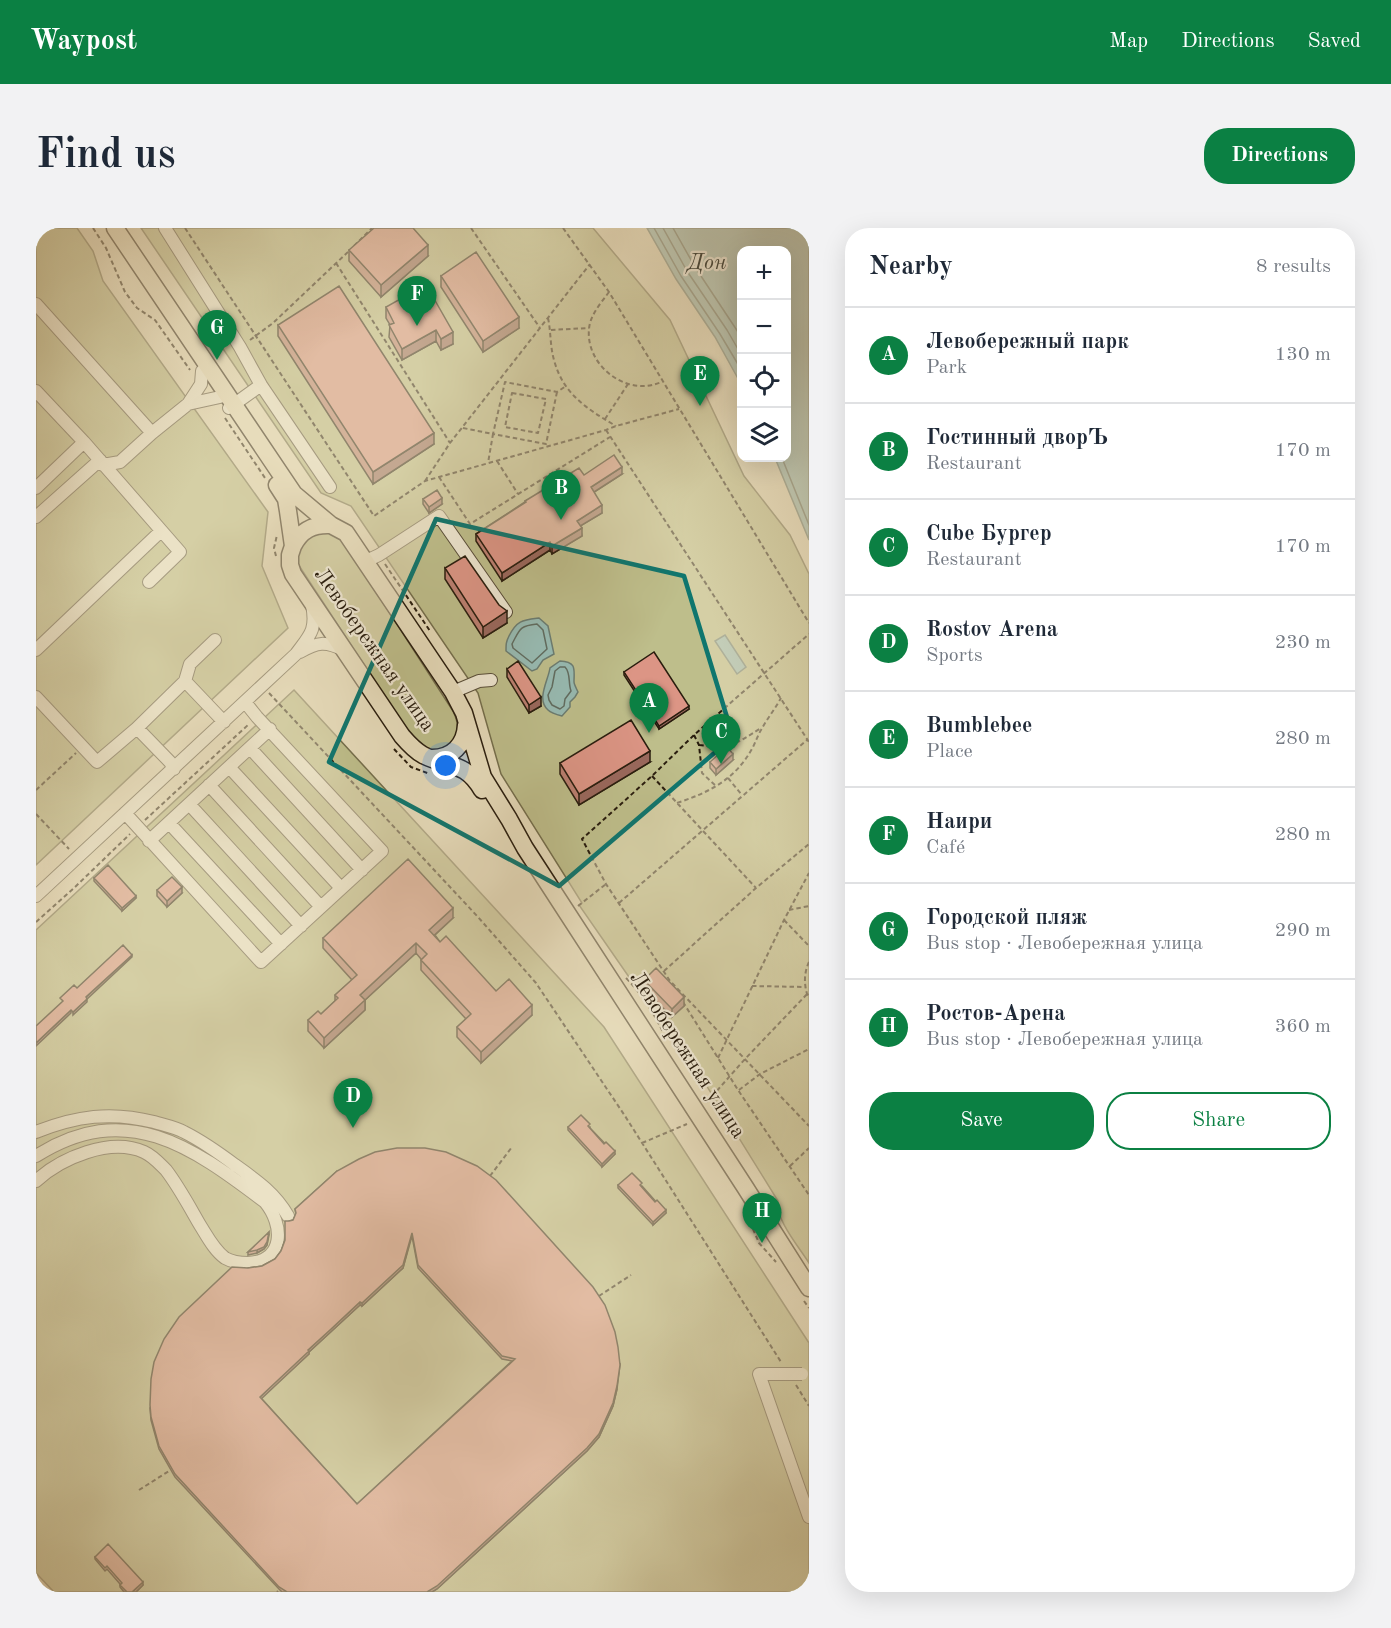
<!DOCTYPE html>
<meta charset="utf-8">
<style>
body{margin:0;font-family:"Old Standard TT",serif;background:#f2f2f3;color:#1f2937}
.controls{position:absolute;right:18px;top:18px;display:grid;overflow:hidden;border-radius:12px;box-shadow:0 6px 24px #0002}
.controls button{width:54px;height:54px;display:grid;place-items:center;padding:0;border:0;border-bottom:2px solid #e0e1e3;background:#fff;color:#1f2937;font:30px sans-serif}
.you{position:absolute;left:410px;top:538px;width:21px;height:21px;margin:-15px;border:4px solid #fff;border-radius:50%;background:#1a73e8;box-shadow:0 0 0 9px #1a73e833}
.badge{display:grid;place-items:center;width:39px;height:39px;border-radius:50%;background:#0b8043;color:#fff;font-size:20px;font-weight:700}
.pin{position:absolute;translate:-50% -50px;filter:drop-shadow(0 2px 3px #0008)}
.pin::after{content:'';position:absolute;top:32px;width:21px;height:18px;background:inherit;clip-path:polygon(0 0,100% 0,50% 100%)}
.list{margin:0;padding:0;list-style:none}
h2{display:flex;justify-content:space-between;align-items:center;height:78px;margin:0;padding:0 24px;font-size:26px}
h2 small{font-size:20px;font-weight:400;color:#747a83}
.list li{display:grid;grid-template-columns:39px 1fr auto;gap:18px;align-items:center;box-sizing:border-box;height:96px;padding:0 24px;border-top:2px solid #e0e1e3}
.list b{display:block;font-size:22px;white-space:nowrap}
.list p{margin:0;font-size:20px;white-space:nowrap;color:#747a83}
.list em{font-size:20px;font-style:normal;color:#747a83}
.actions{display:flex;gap:12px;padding:18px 24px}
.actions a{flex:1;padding:14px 0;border:2px solid #0b8043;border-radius:24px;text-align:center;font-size:21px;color:#0b8043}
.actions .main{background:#0b8043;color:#fff}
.icon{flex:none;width:33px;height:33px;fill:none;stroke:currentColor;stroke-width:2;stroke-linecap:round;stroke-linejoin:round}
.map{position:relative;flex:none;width:773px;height:1364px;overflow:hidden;border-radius:24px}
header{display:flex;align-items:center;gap:36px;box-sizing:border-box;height:84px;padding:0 30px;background:#0b8043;color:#fff}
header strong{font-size:28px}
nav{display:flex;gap:33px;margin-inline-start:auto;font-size:21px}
.intro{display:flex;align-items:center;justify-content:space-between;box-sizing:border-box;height:144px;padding:0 36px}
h1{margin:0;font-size:42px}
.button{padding:15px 27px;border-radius:24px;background:#0b8043;color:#fff;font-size:21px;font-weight:700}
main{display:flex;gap:36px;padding:0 36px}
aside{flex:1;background:#fff;border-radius:24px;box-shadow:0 6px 24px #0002}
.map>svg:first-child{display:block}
.green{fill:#bebe8b;stroke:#746e4c;stroke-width:1.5}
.water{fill:#97bbb3;stroke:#6b7c71;stroke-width:1.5}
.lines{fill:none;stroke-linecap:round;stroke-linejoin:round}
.shore{stroke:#606c60;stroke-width:1.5}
.minor-casing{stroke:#584d39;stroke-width:14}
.major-casing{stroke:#291d0e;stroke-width:19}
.path{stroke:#291d0e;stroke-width:2;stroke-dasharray:4.5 3;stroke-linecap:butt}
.minor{stroke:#efe8d3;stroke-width:12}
.major{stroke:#e7dcbb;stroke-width:16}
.minor-bridge-casing{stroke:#584d39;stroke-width:14;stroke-linecap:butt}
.minor-bridge{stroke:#efe8d3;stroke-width:12}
.wall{fill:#bd8072;stroke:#291d0e;stroke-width:1.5;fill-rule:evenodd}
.shaded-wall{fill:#9a685d;stroke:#291d0e;stroke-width:1.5}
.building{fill:#dc9585;stroke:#291d0e;stroke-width:1.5;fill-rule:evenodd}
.marked{fill:none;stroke:#0f766e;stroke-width:4.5;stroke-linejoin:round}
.labels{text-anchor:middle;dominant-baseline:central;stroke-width:4.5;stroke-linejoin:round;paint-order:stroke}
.street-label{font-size:21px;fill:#291d0e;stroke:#efe8d3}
.water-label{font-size:22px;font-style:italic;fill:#4a4c40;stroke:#efe8d3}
</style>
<header>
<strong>Waypost</strong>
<nav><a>Map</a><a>Directions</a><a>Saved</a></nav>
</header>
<div class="intro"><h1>Find us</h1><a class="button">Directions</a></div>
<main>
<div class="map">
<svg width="773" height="1364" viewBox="0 0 773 1364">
<rect width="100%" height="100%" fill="#e7dcbb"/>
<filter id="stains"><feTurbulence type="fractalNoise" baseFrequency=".00333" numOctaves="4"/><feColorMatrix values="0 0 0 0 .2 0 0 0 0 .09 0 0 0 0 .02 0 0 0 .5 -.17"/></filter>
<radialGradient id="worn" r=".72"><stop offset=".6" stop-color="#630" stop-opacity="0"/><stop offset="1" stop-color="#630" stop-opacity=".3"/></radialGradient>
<path class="green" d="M0 0H41L57 23 67 53 232 284 226 338 252 400 0 637Z
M105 0H557L634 92 708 248 754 307 773 346V1035C763 1019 739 991 742 973L613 765 601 751 593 749 543 677 546 675 465 546 442 465 315 278 285 265Z
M287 301 306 311 417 483C426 502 422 510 406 524L383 521 262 336 261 330 264 315Z
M258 462 568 799 773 1115V1364H18L0 1345V702Z"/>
<path class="water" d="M611 0H773V312L739 230H750V22H706L705 156 679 109 640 51Z
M503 390 512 398 518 426 507 432 501 441 496 443 470 423C470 416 470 414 473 408 481 392 487 392 503 390Z
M689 407 710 439 701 446 679 413Z
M524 433C541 434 538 441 538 454 538 456 541 462 542 464L539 469 534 474V479L526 488C522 487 515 485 512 482 500 472 512 453 514 440Z"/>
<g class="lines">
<path class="shore" d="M618 0 645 48 684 106 706 143
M627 0 651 43 691 102 706 128
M637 0 659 39 706 110
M746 230 773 297
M501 396 507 402 511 421 496 435 477 420 476 416C484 401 483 398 501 396Z
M524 439H529C535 445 532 455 535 463L529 471 528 478 524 481 516 477 513 472 512 467 516 459 519 443Z"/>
<g class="minor-casing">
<path id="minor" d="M129 0 204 119 225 157 193 180
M0 76 116 205
M225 157 294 259
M0 163 48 214 144 324 113 354
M152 176 184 169
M67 237 84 234 116 205 152 176 165 156 166 143
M0 260 48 214
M0 289 64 232
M330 333 343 327 403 288 470 384
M0 422 125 303
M264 424C282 414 289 413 308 422
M149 453 188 494
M417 464 443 453 455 452
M0 469 61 534 101 500 149 453 154 436 179 412
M101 500 134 534 138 541
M214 520 326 642
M193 539 305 660
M173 557 285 679
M153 576 265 698
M89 585 225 734 346 623 221 489 209 474
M133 595 245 716
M113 613 234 501
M0 668 260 426C274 407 281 402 276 377
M0 904C40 888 75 883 118 894 128 897 139 899 148 904 166 913 183 925 199 937 220 952 239 965 252 988
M0 928C90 871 155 918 229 974 248 997 249 1033 212 1035 204 1035 196 1034 189 1030 178 1022 171 1008 164 997 153 978 143 959 130 942 123 935 117 928 108 924 74 909 25 930 0 953
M740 1146H723L773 1289"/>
</g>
<g class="major-casing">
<path id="major" d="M79 0 258 266 295 297 310 305 417 464 428 485 447 549 473 591 489 620 709 959 773 1060
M241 257 250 271 252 283 257 318 254 327V337L257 346 366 508C372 515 378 522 387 527 413 540 429 533 446 562
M257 318C265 302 277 296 295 297
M396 530C416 530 429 517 430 497"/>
</g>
<path class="path" d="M57 0 70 20 89 64 101 80 119 92 154 142
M149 0 338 288 389 253 570 202 580 198 643 181
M435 0 504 100
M527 0 573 64 773 395
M318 18 336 0
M300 35 414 215
M573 64C565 75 554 87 553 101 550 131 578 159 608 158 614 158 620 156 626 154
M512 90C515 104 514 118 518 132 527 166 551 181 580 198
M515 102 553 100
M214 112 237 95 314 22
M521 164 510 216 457 206 469 154 521 164 530 158
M476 165 510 171 502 205 469 199Z
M189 190 229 250
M569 191 592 156
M427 200 457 206 452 235
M570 202 773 514
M461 233 482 266
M403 249 434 296 574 209
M389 253 414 215 554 36
M240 328 238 320 241 307
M349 336 394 403
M233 465 442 689 500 755 589 888 745 1134
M658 507 663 517 666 545 681 559
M663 517C694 521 700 516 725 500
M358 521 375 539 394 546
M616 548 720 660
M692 550 706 567
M0 562 40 525
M641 575C674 564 700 551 717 519 720 513 722 507 725 502 731 491 739 481 745 470
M0 586 33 621
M109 592 213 496
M583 675 771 512
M542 678 570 656
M753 682 773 678
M748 692 773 718
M0 694 38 660 94 606
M773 734C768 745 768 755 771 766L773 767
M628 743 720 660 773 616
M590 750C608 768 620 789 631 812
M636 755 773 898
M716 758 769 759
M638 759 570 656 546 611 616 548 658 507 773 406
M647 774 702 862 773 967
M682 830 748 692 773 645
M703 862 724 846 773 821
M671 874 709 831 773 764
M606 915 651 896
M754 938 773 920
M454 948 476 919
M714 994 723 1015 740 1034
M563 1068 595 1047
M768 1073 773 1080
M760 1157 773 1178
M103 1262 133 1243
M0 1363 1 1364
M241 1364 242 1363"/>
<use href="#minor" class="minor"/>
<use href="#major" class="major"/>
<g class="minor-bridge-casing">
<path id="minor-bridge" d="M740 1146H766"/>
</g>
<use href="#minor-bridge" class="minor-bridge"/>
</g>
<path class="wall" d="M313 22 392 28 345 69 313 33Z
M405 48 483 100 447 124 405 59Z
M389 74 417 116 405 122 400 113 366 132 353 109 354 97 350 90V79Z
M242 97 398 216 337 256 242 108Z
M586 246 558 264 566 285 544 298 546 308 516 326 514 322 466 353 440 313V306L489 274V273L548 247Z
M387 271 406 276 393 285 387 276Z
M409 340 471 395 447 410 409 351Z
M471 441 505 478 493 485 471 449Z
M588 444 653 481 623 501 588 447Z
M697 532 680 547 674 540V534Z
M614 534 543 577 524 546V535Z
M58 650 100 670 86 683 58 653Z
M121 662 146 665 131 679 121 668Z
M417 690 399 707 404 714 460 763 496 787 445 835 421 809V799L430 791 385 742V731L380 725 329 772V782L288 820 272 803V792L285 786 299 773V767L316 752 287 720V710Z
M608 752 648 778 636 789 608 761Z
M532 899H554V900L579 926 566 939 532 902Z
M301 943 581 1161 577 1178 563 1209 551 1223 401 1361 396 1364H246L243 1361 139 1249 123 1221 115 1192 114 1180 212 1040 226 1038 239 1031 245 1023 249 1012 253 993 257 992 260 986 259 981ZM376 1008 382 1040 466 1131 476 1133 321 1276 225 1170 273 1126V1124L324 1077 326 1078 367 1040Z
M582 957 606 958 630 985 617 997 582 960Z
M233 1007 231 1017 228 1021 221 1025 212 1027V1024Z
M59 1329 107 1357 100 1364H88L84 1359V1356L71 1341 69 1343 59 1331Z"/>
<path class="shaded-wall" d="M392 17V28L345 69V57Z
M483 89V100L447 124V113Z
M400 102V113L366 132V121Z
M417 104V116L405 122V111Z
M398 205V216L337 256V244Z
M586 239V246L555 266V259Z
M406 270V276L393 285V279Z
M566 277V285L541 300V293Z
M546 300V308L516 326V318Z
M514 314V322L466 353V345Z
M471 383V395L447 410V399Z
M505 469V478L493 485V477Z
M653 478V481L623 501V498Z
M614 523V534L543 577V566Z
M697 526V532L680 547V541Z
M146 659V665L131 679V673Z
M100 668V670L86 683V680Z
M417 680V690L393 712V702Z
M380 715V725L329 772V782L288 820V810L324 767Z
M96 727V729L50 772V769Z
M648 769V778L636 789V781Z
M51 771V774L37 787V784Z
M496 777V787L445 835V824Z
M35 782V785L0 818V815Z
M579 923V926L566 939V936Z
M630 982V985L617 997V994Z
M233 1004 231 1017 228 1021 221 1025V1022Z
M376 1005 367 1040 326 1078V1075Z
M324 1074V1077L273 1124V1126L224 1172V1169L272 1122Z
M584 1137 581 1161 577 1178 563 1209 551 1223 401 1361 396 1364H391Z
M107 1354V1357L100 1364H96Z"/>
<path class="building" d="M338 0H377L392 17 345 57 313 22Z
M440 24 483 89 447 113 405 48Z
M303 58 398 205 337 244 242 97Z
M382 61 389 74 397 69 417 104 405 111 400 102 366 121 353 97 358 95 350 79Z
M578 227 586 239 555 259 566 277 541 293 546 300 516 318 514 314 466 345 440 306 490 274 489 273 543 240 548 247Z
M401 262 406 270 393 279 387 271Z
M429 328 463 377 471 383 447 399 409 340Z
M618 424 653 478 623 498 588 444Z
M482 433 505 469 493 477 471 441Z
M595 492 614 523 543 566 524 535Z
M691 519 697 526 680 541 674 534Z
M372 631 417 680 393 702 404 714 410 708 460 763 473 751 496 777 445 824 421 799 435 786 385 732 391 726 380 715 324 767 329 772 288 810 272 792 282 783 285 786 302 770 299 767 321 747 287 710Z
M72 637 100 668 86 680 58 650Z
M136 649 146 659 131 673 121 662Z
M87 717 96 727 50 769 51 771 37 784 35 782 0 815V798L27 773 24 770 38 757 41 760Z
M620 740 648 769 636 781 608 752Z
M545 887 554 896 552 898 568 916 570 914 579 923 566 936 532 899Z
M361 920H389L410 924 441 938 460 952 557 1059 569 1077 579 1104 582 1119 584 1137 581 1158 577 1175 563 1206 551 1220 401 1358 391 1364H251L243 1359 139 1246 123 1218 115 1189 114 1177 115 1151 118 1134 128 1111 143 1089 196 1039 212 1040 226 1038 239 1031 245 1023 249 1012V993H253L257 992 260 985 259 981 301 943 323 931 339 924ZM376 1005 382 1037 466 1128 479 1131 321 1276 224 1169 273 1123 272 1122 294 1102 324 1074 326 1075 367 1037Z
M596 945 606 955 604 957 611 965 619 974 621 972 630 982 617 994 582 957Z
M233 1004 231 1014 228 1019 221 1022 212 1024Z
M72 1316 107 1354 96 1364H91L84 1357 86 1355 71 1338 69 1340 59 1329Z"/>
<path d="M0 0H773V1364H0ZM400 291 648 348 697 509 523 658 293 534Z" fill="#e7dcbb" fill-opacity=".55" fill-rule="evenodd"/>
<path class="marked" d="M400 291 648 348 697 509 523 658 293 534Z"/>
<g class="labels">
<g class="street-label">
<text transform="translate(338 422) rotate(55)">Левобережная улица</text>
<text transform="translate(651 827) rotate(57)">Левобережная улица</text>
</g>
<g class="water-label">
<text x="671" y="35">Дон</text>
</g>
</g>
<rect width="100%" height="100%" filter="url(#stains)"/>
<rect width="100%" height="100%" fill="url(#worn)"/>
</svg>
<div class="controls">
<button>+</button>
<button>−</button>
<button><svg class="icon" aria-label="locate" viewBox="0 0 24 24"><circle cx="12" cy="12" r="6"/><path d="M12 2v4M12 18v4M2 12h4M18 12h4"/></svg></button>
<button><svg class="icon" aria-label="layers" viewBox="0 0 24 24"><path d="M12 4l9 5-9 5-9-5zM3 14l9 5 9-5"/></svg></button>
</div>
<div class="you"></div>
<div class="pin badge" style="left:613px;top:505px">A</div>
<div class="pin badge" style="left:525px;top:292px">B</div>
<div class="pin badge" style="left:685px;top:536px">C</div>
<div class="pin badge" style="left:317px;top:900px">D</div>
<div class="pin badge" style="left:664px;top:178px">E</div>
<div class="pin badge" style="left:381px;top:98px">F</div>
<div class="pin badge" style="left:181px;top:132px">G</div>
<div class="pin badge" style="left:726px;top:1015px">H</div>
</div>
<aside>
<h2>Nearby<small>8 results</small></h2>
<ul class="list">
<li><span class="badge">A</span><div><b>Левобережный парк</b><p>Park</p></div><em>130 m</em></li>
<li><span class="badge">B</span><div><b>Гостинный дворЪ</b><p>Restaurant</p></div><em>170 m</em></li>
<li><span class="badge">C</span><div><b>Cube Бургер</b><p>Restaurant</p></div><em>170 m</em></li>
<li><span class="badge">D</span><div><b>Rostov Arena</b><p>Sports</p></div><em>230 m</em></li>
<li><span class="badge">E</span><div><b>Bumblebee</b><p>Place</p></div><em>280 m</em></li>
<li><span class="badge">F</span><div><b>Наири</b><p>Café</p></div><em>280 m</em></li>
<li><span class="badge">G</span><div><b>Городской пляж</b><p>Bus stop · Левобережная улица</p></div><em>290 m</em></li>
<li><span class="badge">H</span><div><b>Ростов-Арена</b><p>Bus stop · Левобережная улица</p></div><em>360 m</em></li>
</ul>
<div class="actions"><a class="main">Save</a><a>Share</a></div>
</aside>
</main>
